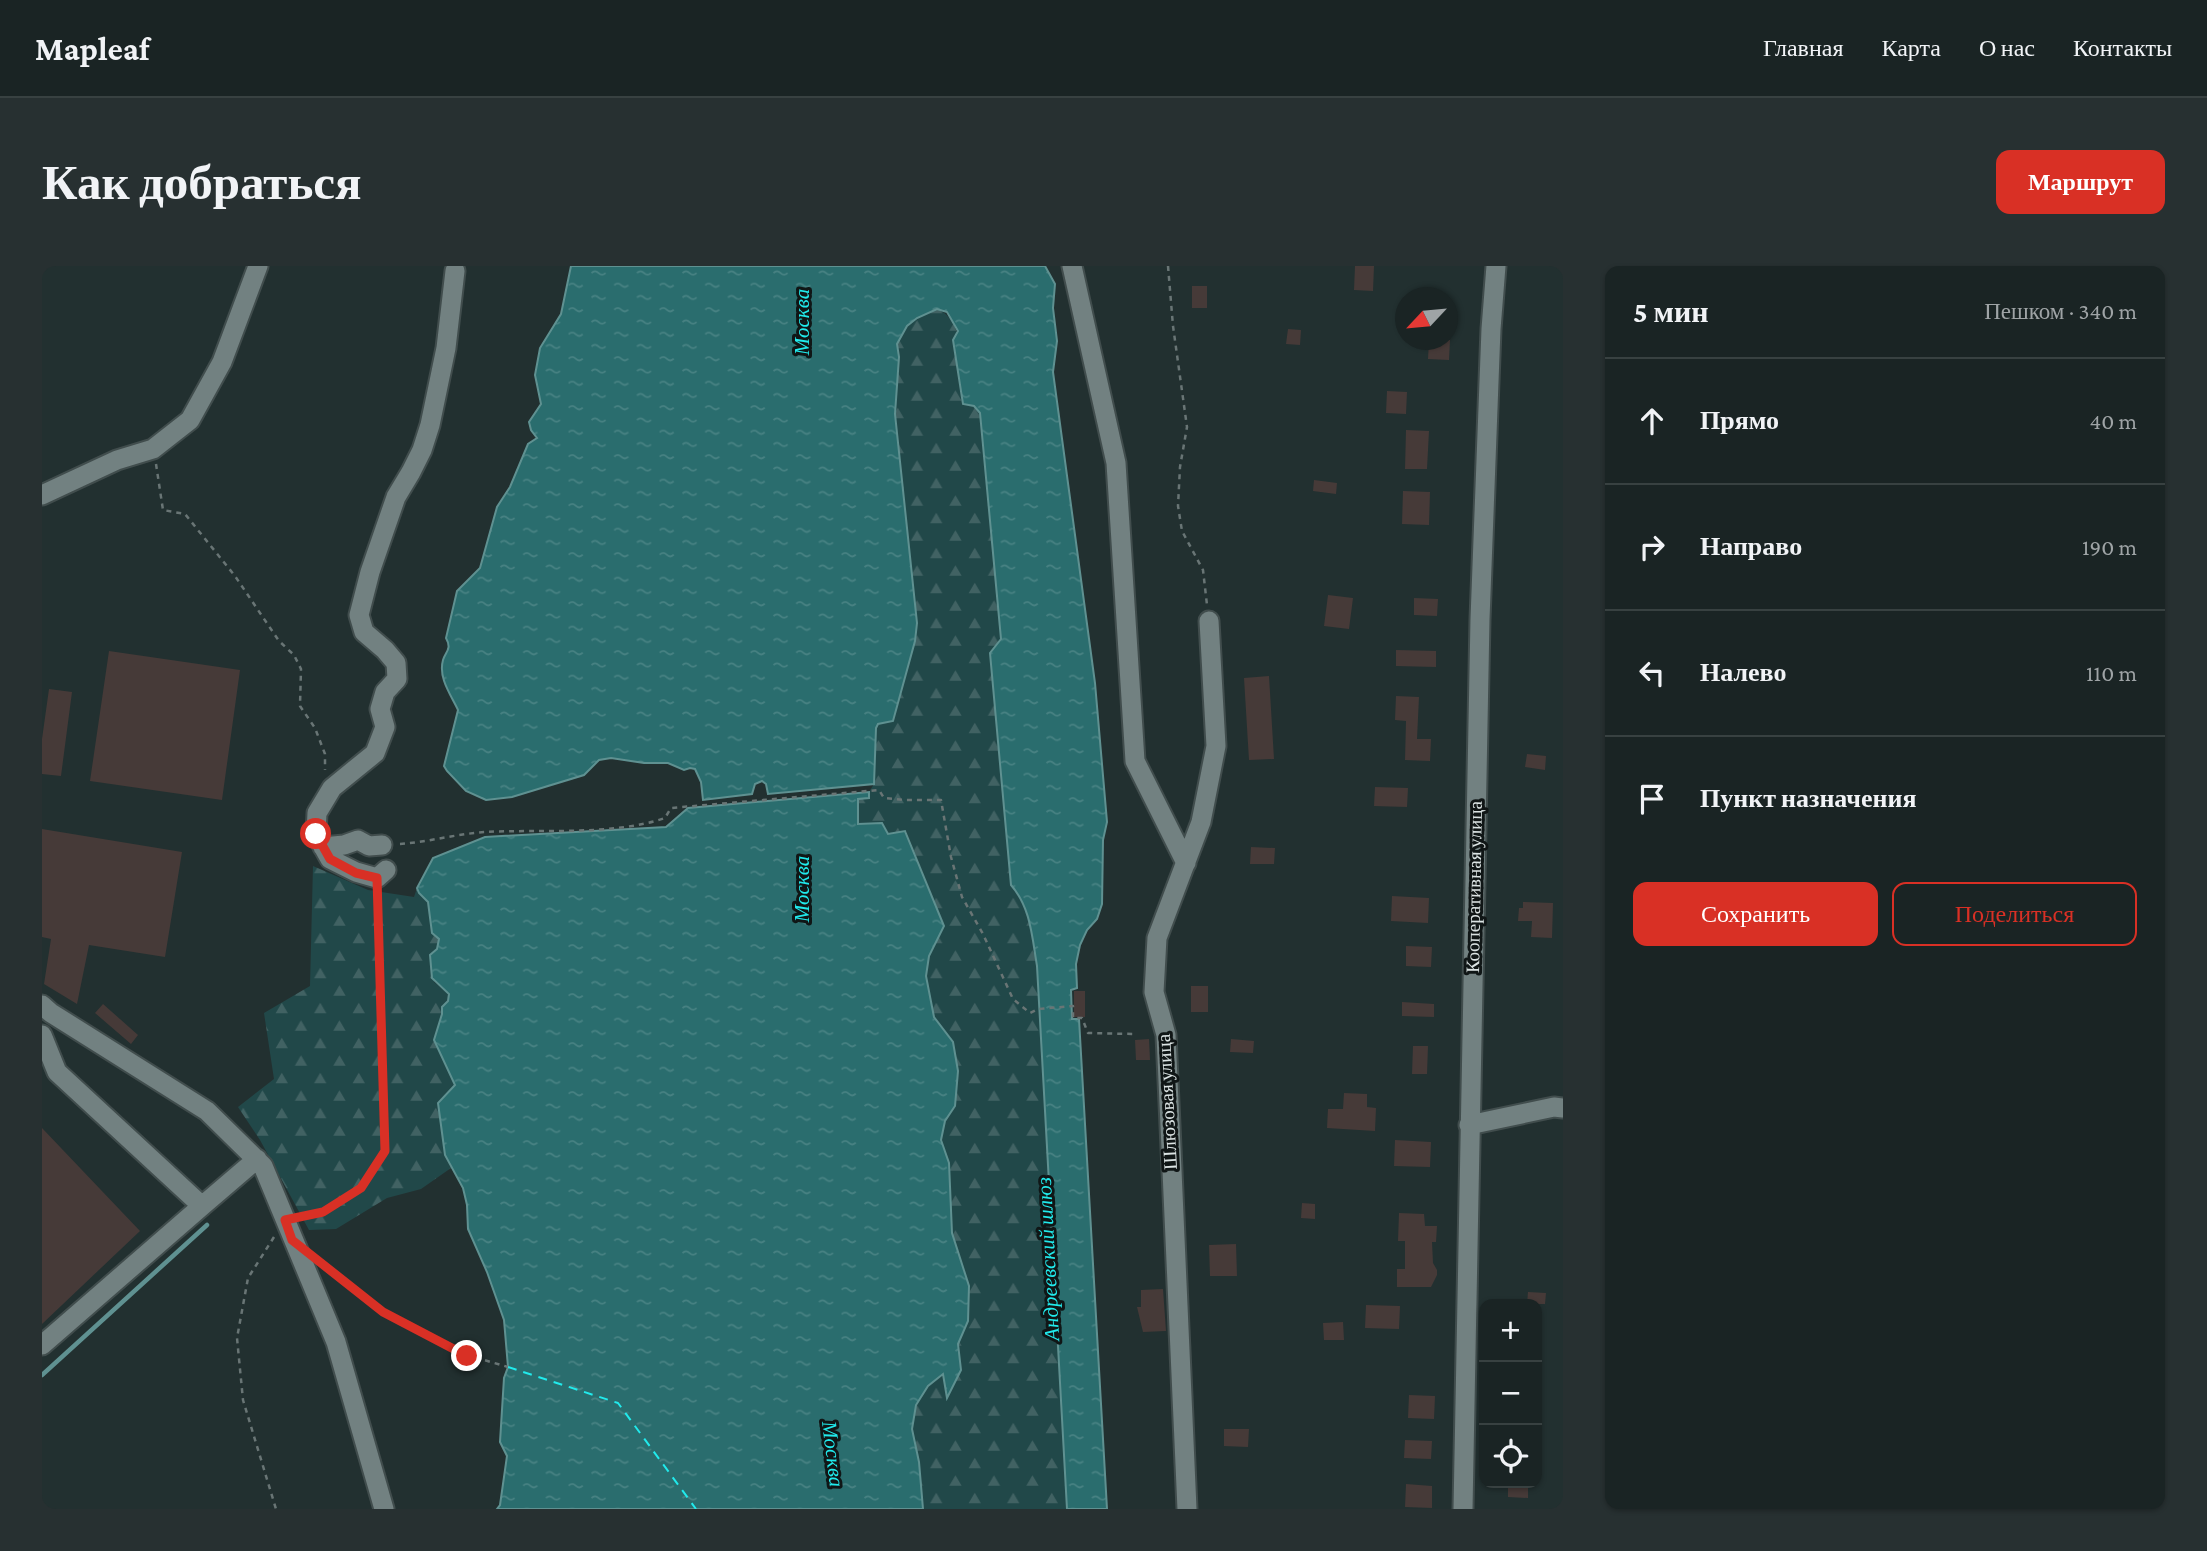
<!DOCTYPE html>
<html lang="ru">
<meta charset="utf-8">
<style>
body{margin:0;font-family:"Crimson Pro",serif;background:#273031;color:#f1f3f6}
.controls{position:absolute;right:21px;bottom:21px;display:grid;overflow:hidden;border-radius:14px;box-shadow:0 2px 5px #0004}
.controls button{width:63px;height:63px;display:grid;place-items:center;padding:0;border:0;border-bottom:2px solid #384141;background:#1a2424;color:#f1f3f6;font:35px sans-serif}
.compass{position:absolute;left:1353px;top:21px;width:63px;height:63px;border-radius:50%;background:#1a2424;box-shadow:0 2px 5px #0004;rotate:244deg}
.stop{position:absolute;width:21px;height:21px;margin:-16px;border:5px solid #d93025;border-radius:50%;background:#fff}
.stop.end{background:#d93025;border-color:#fff;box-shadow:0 2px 7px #0008}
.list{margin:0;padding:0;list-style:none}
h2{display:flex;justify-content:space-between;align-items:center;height:91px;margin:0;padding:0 28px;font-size:30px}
h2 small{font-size:23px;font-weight:400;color:#9fa4a6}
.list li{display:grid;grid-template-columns:46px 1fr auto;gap:21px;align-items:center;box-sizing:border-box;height:126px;padding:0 28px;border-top:2px solid #384141}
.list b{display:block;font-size:26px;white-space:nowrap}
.list em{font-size:23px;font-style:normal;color:#9fa4a6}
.actions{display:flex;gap:14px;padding:21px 28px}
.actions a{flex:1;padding:16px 0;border:2px solid #d93025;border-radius:14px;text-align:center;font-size:24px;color:#d93025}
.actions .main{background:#d93025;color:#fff}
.icon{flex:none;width:38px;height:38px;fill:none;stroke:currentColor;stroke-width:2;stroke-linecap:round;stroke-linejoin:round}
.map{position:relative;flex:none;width:1521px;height:1243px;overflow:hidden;border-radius:14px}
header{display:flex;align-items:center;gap:42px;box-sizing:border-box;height:98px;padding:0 35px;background:#1a2424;border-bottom:2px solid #384141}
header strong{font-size:33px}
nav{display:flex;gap:38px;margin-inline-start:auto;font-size:24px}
.intro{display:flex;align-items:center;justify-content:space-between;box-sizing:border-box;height:168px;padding:0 42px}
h1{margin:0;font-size:49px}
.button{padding:18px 32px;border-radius:14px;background:#d93025;color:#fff;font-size:24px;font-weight:700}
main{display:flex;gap:42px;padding:0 42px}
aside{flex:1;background:#1a2424;border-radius:14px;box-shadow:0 2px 5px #0004}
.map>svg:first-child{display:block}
.forest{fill:url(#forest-firs)}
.water{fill:url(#water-ripples);stroke:#5f9191;stroke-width:2}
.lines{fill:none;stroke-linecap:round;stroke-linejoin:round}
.stream{stroke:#5f9191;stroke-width:4.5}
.ferry{stroke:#21eaec;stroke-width:2;stroke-dasharray:9 7;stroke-linecap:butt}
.building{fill:#463a38}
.minor-casing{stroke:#414d4d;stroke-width:23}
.path{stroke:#697575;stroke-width:2.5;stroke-dasharray:5 5;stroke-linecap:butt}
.minor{stroke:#728181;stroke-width:19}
.route{stroke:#d93025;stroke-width:9}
.labels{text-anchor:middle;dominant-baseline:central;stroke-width:6;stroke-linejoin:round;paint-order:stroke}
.street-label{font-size:19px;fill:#dce4e4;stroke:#101616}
.water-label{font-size:21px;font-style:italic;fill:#21eaec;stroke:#101616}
</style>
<header>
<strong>Mapleaf</strong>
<nav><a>Главная</a><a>Карта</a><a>О нас</a><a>Контакты</a></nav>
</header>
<div class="intro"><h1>Как добраться</h1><a class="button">Маршрут</a></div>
<main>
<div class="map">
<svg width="1521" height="1243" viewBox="0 0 1521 1243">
<defs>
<pattern id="forest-firs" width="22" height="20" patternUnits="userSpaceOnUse" patternTransform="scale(1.75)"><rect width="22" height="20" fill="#214849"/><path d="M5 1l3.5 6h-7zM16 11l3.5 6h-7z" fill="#416263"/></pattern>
<pattern id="water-ripples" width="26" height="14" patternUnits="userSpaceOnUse" patternTransform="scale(1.75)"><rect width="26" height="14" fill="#2a6d6e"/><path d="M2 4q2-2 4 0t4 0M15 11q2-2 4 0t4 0" fill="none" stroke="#488283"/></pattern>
</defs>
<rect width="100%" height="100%" fill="#223030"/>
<path class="forest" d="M895 43C925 54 920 110 922 138L932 140 938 147 959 373 948 388 969 619C989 642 990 671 995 700L1025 1243H881L877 1196 870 1163 874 1139 886 1120 902 1108 905 1130 919 1104 916 1078 926 1055 927 1020 910 967 907 897 899 874 903 855 913 840 911 776 892 751 884 710 887 691 902 659 864 565 845 568 816 559V533L827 532V526L832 518 834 462 836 458 851 455 873 375 875 357 853 148 857 92 855 78 865 60 875 52Z
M271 600 326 624 372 631 375 622 377 627 386 636 390 667 397 673 392 716 407 728V735L400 741V748L392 774 413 819 403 889 409 902 379 923 345 932 294 963 267 964 218 874 196 841 232 813 222 747 268 720Z"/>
<path class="water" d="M529 0H1003L1013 18 1011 42 1015 75 1011 106 1053 417 1065 556 1061 574 1060 638 1055 653 1045 664 1038 679 1034 698 1035 722 1029 724 1030 753H1037L1065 1243H1025L995 700C990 671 989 642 969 619L948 387 959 373 938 147 932 140 921 138 911 74 916 65 905 46 895 43 875 52 865 60 855 78 857 91 853 148 875 357 873 375 851 455 836 458 834 462 832 518 726 528 724 518 720 515 713 518 710 528 661 534 659 516 653 503 648 502 642 504 626 497H602L569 492 557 494 542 509 470 531 444 534 424 525 405 505 402 500 416 444C409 429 396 412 401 394 404 385 410 383 404 372L415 325 438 302 455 241 468 221 486 178 495 172 489 164 487 156 499 138 493 109 498 82 519 48Z
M827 526V532L816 533V558L840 557 846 568 863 565 902 660 887 690 884 710 892 751 911 776 916 805 913 840 903 855 899 874 907 897 910 967 927 1020 926 1055 916 1078 919 1104 905 1132 901 1108 886 1120 874 1139 870 1163 877 1196 881 1243H455L458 1239 465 1190 458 1176 462 1112 466 1101 462 1054 445 1006 426 963 425 939 421 922 403 889 396 837 413 819 392 774 400 748V741L406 735 407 728 390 712 388 689 395 683 397 673 390 667 386 636 377 627 375 622 391 592 443 571 624 561 646 542Z"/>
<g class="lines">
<path class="stream" d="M0 1109 165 959"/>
<path class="ferry" d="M466 1101 576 1137 654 1243"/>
</g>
<path class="building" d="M1313 0H1332L1331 25 1312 24Z
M1150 20H1165V42H1150Z
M1246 63 1259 64 1258 79 1244 78Z
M1387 74H1408L1407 94 1386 93Z
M1345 125 1365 126 1364 148 1344 147Z
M1364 164 1387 165 1385 203H1363Z
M1272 214 1295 217 1294 228 1271 225Z
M1361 225 1388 226 1387 259 1360 258Z
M1286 329 1311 332 1307 363 1282 360Z
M1372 332 1396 333 1395 350 1372 349Z
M1354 384 1394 385V401L1354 400Z
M67 385 198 404 180 534 48 515Z
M1227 410 1232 493 1207 494 1202 412Z
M7 423 30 426 19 510 0 508V473Z
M1354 430 1377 431 1375 473H1389L1388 495 1363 494 1364 455 1353 454Z
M1485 488 1504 490 1503 504 1483 501Z
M1333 521 1366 522 1365 541 1332 540Z
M0 563 140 586 123 691 47 679 35 738 2 718 9 673 0 671Z
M1209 581 1233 582 1232 598H1208Z
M1350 630 1387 632 1386 657 1349 655Z
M1481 636 1511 637 1510 672 1489 671 1490 655H1476L1477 642H1481Z
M1364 680 1390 681 1389 701 1364 700Z
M1149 720H1166V746H1149Z
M1032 725H1043V751H1032Z
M1360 736 1392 738V751L1360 750Z
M61 738 96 769 89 778 53 747Z
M1107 773 1108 794H1094L1093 774Z
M1189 773 1212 775 1211 787 1188 786Z
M1371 780H1386L1385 808H1370Z
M1302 827 1325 828V841L1334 842 1333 865 1285 862 1286 843H1301Z
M0 862 98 965 0 1058Z
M1353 874 1389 876 1388 901 1352 900Z
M1260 937 1273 938V953L1259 952Z
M1357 947 1382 948 1383 960H1395L1394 976H1390L1391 997 1395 1004V1009L1389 1021H1355V1003H1363V975H1356Z
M1194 978 1195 1010H1168L1167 979Z
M1121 1023 1124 1065 1101 1066 1095 1041H1099V1024Z
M1486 1026 1504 1027 1503 1038H1485Z
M1324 1039 1358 1040 1357 1063 1323 1062Z
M1301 1056 1302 1074H1282L1281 1057Z
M1367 1129 1393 1130 1392 1153 1366 1152Z
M1182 1163H1207L1206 1181 1182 1180Z
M1363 1174 1390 1175 1389 1193 1362 1192Z
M1466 1217H1486V1232L1466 1231Z
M1364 1218 1390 1220V1242L1363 1241Z"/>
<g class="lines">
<g class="minor-casing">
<path id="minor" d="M1030 0 1074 197 1093 495 1144 597
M0 229 75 194 111 183 148 154 180 96 216 0
M281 581 302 579 316 574 327 580 340 579
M344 604 335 612 314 606 288 593 274 568 275 547 290 522 333 487 343 461 338 443 343 426 355 413 354 397 343 384 322 366 317 349 328 306 354 231 369 206 380 184 388 159 404 82 413 5
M0 739 9 747 165 845 221 900 294 1076 342 1243
M0 769 15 806 160 940 0 1079
M1427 859 1512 841 1521 842
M160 940 215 893
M1145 1243 1124 769 1112 726 1115 672 1159 556 1174 480 1167 355
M1421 1243 1438 353 1449 63 1454 0"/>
</g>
<path class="path" d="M1126 0 1131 60 1145 161 1138 201 1136 240 1140 265 1161 304 1165 339
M114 198 121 244 143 248 193 310 237 375 252 389 259 403 258 440 273 462 283 488V504
M358 578C386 576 414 568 443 566 499 563 570 570 623 552L629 542 837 524 842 532 864 534H899L909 591 920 631 941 668 971 733 988 747 996 743 1031 740V752H1040L1046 767 1092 768
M260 950 281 946 319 922 343 885 336 627
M232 971 206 1012 195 1072 201 1134 234 1243
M281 998 341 1046 425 1089 466 1101"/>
<use href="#minor" class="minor"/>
</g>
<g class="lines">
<path class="route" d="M274 568 288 593 314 607 335 612 343 885 319 922 281 946 243 954 250 974 341 1046 425 1090"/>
</g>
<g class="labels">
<g class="street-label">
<text transform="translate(1432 621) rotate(-89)">Кооперативная улица</text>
<text transform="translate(1125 836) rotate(-93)">Шлюзовая улица</text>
</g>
<g class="water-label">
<text transform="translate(760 56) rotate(-90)">Москва</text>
<text transform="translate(760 623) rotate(-90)">Москва</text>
<text transform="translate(1006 993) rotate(-93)">Андреевский шлюз</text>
<text transform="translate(791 1188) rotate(83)">Москва</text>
</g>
</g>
</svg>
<div class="controls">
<button>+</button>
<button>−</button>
<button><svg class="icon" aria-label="locate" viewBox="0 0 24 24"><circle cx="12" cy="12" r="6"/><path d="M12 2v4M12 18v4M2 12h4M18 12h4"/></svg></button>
</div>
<svg class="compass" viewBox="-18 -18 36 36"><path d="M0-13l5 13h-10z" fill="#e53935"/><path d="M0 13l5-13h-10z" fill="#9fa4a6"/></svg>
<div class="stop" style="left:274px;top:568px"></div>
<div class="stop end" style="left:425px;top:1090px"></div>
</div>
<aside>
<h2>5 мин<small>Пешком · 340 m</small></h2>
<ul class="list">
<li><svg class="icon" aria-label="ahead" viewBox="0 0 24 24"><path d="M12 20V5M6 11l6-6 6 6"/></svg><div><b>Прямо</b></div><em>40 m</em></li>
<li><svg class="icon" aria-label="right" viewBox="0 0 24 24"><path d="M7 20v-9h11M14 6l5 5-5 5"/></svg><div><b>Направо</b></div><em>190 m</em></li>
<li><svg class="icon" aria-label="left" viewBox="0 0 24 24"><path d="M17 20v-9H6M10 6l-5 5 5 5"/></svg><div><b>Налево</b></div><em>110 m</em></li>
<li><svg class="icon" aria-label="arrive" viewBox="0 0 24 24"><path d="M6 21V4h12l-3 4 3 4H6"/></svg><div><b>Пункт назначения</b></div></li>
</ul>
<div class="actions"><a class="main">Сохранить</a><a>Поделиться</a></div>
</aside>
</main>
